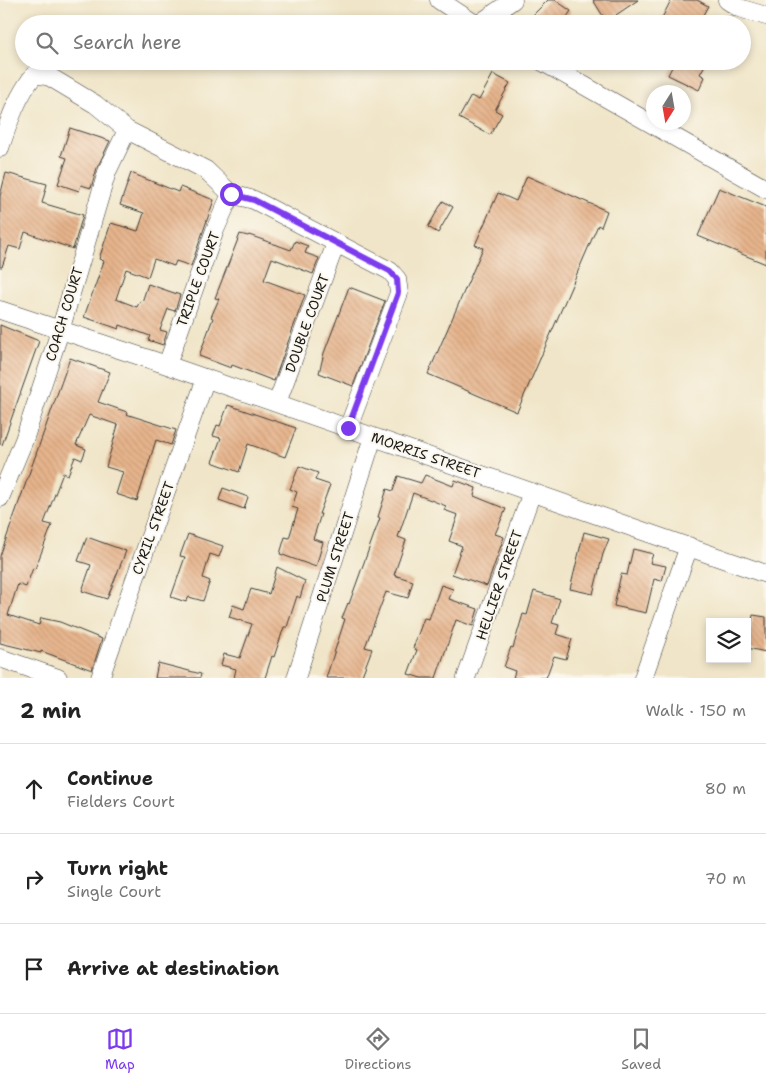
<!DOCTYPE html>
<meta charset="utf-8">
<style>
body{margin:0;font-family:"Shantell Sans",sans-serif;background:#f2f2f2;color:#222}
.controls{position:absolute;right:15px;bottom:15px;display:grid;overflow:hidden;border-radius:0px;box-shadow:0 2px 8px #0003}
.controls button{width:45px;height:45px;display:grid;place-items:center;padding:0;border:0;border-bottom:1px solid #e0e0e0;background:#fff;color:#222;font:25px sans-serif}
.compass{position:absolute;left:646px;top:85px;width:45px;height:45px;border-radius:50%;background:#fff;box-shadow:0 2px 8px #0003;rotate:191deg}
.stop{position:absolute;width:15px;height:15px;margin:-11px;border:4px solid #7c3aed;border-radius:50%;background:#fff}
.stop.end{background:#7c3aed;border-color:#fff;box-shadow:0 1px 5px #0008}
.list{margin:0;padding:0;list-style:none}
h2{display:flex;justify-content:space-between;align-items:center;height:65px;margin:0;padding:0 20px;font-size:21px}
h2 small{font-size:16px;font-weight:400;color:#767676}
.list li{display:grid;grid-template-columns:32px 1fr auto;gap:15px;align-items:center;box-sizing:border-box;height:90px;padding:0 20px;border-top:1px solid #e0e0e0}
.list b{display:block;font-size:19px;white-space:nowrap}
.list p{margin:0;font-size:16px;white-space:nowrap;color:#767676}
.list em{font-size:16px;font-style:normal;color:#767676}
.icon{flex:none;width:28px;height:28px;fill:none;stroke:currentColor;stroke-width:2;stroke-linecap:round;stroke-linejoin:round}
.map{position:relative;flex:none;width:766px;height:678px;overflow:hidden}
.search{position:absolute;background:#fff;box-shadow:0 2px 8px #0003;left:15px;right:15px;top:15px;height:55px;display:flex;align-items:center;gap:12px;box-sizing:border-box;padding:0 18px;border-radius:28px;color:#767676;font-size:19px}
.sheet{height:335px;background:#fff}
nav{display:flex;justify-content:space-around;align-items:center;box-sizing:border-box;height:70px;border-top:1px solid #e0e0e0;background:#fff;font-size:14px;color:#767676}
nav a{display:grid;justify-items:center;gap:2px}
nav .on{color:#7c3aed}
.map>svg:first-child{display:block}
.building{fill:url(#building-back-hatch)}
.lines{fill:none;stroke-linecap:round;stroke-linejoin:round}
.minor-casing{stroke:#3c3a36;stroke-width:19}
.minor{stroke:#fff;stroke-width:18}
.route{stroke:#7c3aed;stroke-width:6}
.labels{text-anchor:middle;dominant-baseline:central;stroke-width:4;stroke-linejoin:round;paint-order:stroke}
.street-label{font-size:14px;fill:#1c1c1c;stroke:#fbf7ec}
</style>
<div class="map">
<svg width="766" height="678" viewBox="0 0 766 678">
<defs>
<pattern id="building-back-hatch" width="6" height="6" patternUnits="userSpaceOnUse" patternTransform="scale(1.25)"><rect width="6" height="6" fill="#e6b48c"/><path d="M-1 5l2 2M0 0l6 6M5-1l2 2" fill="none" stroke="#c59a78"/></pattern>
</defs>
<rect width="100%" height="100%" fill="#fbf7ec"/>
<filter id="ink" filterUnits="userSpaceOnUse"><feTurbulence type="fractalNoise" baseFrequency=".02" numOctaves="2"/><feDisplacementMap in="SourceGraphic" scale="10" xChannelSelector="R" yChannelSelector="G"/><feConvolveMatrix kernelMatrix="1 2 1 2 8 2 1 2 1" color-interpolation-filters="sRGB"/></filter>
<filter id="wash" filterUnits="userSpaceOnUse"><feTurbulence type="fractalNoise" baseFrequency=".0096" numOctaves="4" result="noise"/><feDisplacementMap in="SourceGraphic" scale="20" xChannelSelector="R" yChannelSelector="G"/><feGaussianBlur stdDeviation="1.12" result="paint"/><feColorMatrix in="noise" values="0 0 0 0 0 0 0 0 0 0 0 0 0 0 0 0 0 1.4 0 .05"/><feComposite in="paint" operator="in"/></filter>
<g filter="url(#wash)">
<rect width="100%" height="100%" fill="#f0e5c8"/>
<g id="blocks">
<path class="building" d="M548 0H555L571 11 562 24H524Z
M593 0H638L616 15 619 20 612 24H608Z
M671 0H697L708 6 698 24H659Z
M675 61H707L700 74 705 77 699 90 668 75Z
M493 74 510 83 495 110 502 114 490 135 459 118 471 96 479 100Z
M70 128 110 141 97 168 91 188 81 185 79 191 58 184 67 158 61 156Z
M6 173 47 184 42 203 83 215 73 249 25 232 20 249 9 246 2 267H0V196Z
M131 173 178 192 180 187 214 200 191 266 176 261 174 266 154 259 148 277 126 269 116 299 137 307 140 301 142 302 148 284 180 295 175 311 168 309 160 330 167 332 163 345 148 340 150 336 120 325 119 329 84 317 104 261 99 259 111 223 138 231 144 213 120 205Z
M527 176 607 211 601 227 598 225 517 412 428 374 483 248 475 245 498 193 516 201Z
M719 188 766 207V264L698 236Z
M443 201 453 207 438 233 428 227Z
M240 234 248 236 249 235 291 250 295 241 308 246 305 253 319 258 313 274 272 258 264 280 305 295 274 381 232 365 231 368 199 356 213 318 211 317 219 299 215 298Z
M349 287 385 301 353 386 319 373 324 353Z
M0 325 39 341 2 445 0 444Z
M70 358 110 372 98 402 127 412 126 414 176 430 171 445 156 440 137 501 116 494 123 472 106 467 118 425 89 415 76 445 86 449 82 460 75 457 68 475 63 473 44 523 52 525 35 569 33 568 26 587 18 584 8 615 39 625 41 618 60 622 102 639 92 670 41 651V653L0 643V556Z
M228 405 296 428 285 457 248 444 239 472 212 462 221 438 213 436 217 425 220 426Z
M299 466 318 473 315 480 330 485 319 514H321L313 539 323 542 316 567 280 554 285 537 289 538 298 509 292 507 297 492 290 489Z
M425 475 453 486 455 480 476 488 474 496 506 509 495 534 504 537 487 586 452 574 462 546 449 541 458 515 444 510 446 506 413 493 398 537 406 540 394 575 413 581 408 598 386 592 365 647 372 649 361 678H326L345 619 342 618 348 603 349 604 380 518 378 517 387 489 393 491 398 476 421 483Z
M223 488 248 497 244 509 219 500Z
M584 532 609 539 603 554 593 594 570 589Z
M188 534 223 546 219 557 210 554 203 578 210 581 203 601 189 597 186 602 171 597 185 557 180 556Z
M87 537 126 551 107 599 82 591 91 565 78 561Z
M633 549 653 554 650 563 666 566 662 581 654 579 646 613 614 606 621 574 627 575Z
M277 567 305 581 300 598 297 596 287 627H284L274 657 272 656 265 678H234L236 669 221 665 224 654 240 658 252 624 229 617 233 605 244 609 251 589 269 594Z
M441 585 453 589 449 599 478 609 473 626 456 620 436 678H421L408 674 417 650 413 648 424 618 429 619Z
M534 591 560 599 552 623 559 625 556 634 572 639 566 659 554 656 546 678H513L515 671 504 667 511 647 513 648 523 614 527 615Z
M753 615 766 617V652L747 648Z
M158 663 201 674 200 678H155Z"/>
</g>
</g>
<g filter="url(#ink)">
<use href="#blocks" fill-opacity="0" stroke="#3c3a36" stroke-width="1"/>
<g class="lines">
<g class="minor-casing">
<path id="minor" d="M439 0 475 24
M727 0 739 8 766 16
M479 24 513 0
M541 61 766 189
M0 148C9 121 17 96 35 74L50 77 95 104 127 130 206 170 231 194 254 200 390 271 397 279 399 293 348 428
M0 310 167 365 766 574
M167 365 215 230 231 194
M277 403 336 243
M0 498 24 440 60 331 107 172 127 130
M0 658 58 678
M100 678 206 378
M296 678 373 437
M466 678 532 492
M643 678 689 546"/>
</g>
<use href="#minor" class="minor"/>
</g>
</g>
<g class="lines" filter="url(#ink)">
<path class="route" d="M231 194 254 200 390 271 397 279 398 293 348 428"/>
</g>
<g class="labels">
<g class="street-label">
<text transform="translate(198 279) rotate(-70)">TRIPLE COURT</text>
<text transform="translate(64 314) rotate(-73)">COACH COURT</text>
<text transform="translate(307 323) rotate(-70)">DOUBLE COURT</text>
<text transform="translate(426 455) rotate(19)">MORRIS STREET</text>
<text transform="translate(153 528) rotate(-70)">CYRIL STREET</text>
<text transform="translate(335 557) rotate(-72)">PLUM STREET</text>
<text transform="translate(499 585) rotate(-71)">HELLIER STREET</text>
</g>
</g>
</svg>
<div class="controls">
<button><svg class="icon" aria-label="layers" viewBox="0 0 24 24"><path d="M12 4l9 5-9 5-9-5zM3 14l9 5 9-5"/></svg></button>
</div>
<svg class="compass" viewBox="-18 -18 36 36"><path d="M0-13l5 13h-10z" fill="#e53935"/><path d="M0 13l5-13h-10z" fill="#767676"/></svg>
<div class="stop" style="left:231px;top:194px"></div>
<div class="stop end" style="left:348px;top:428px"></div>
<div class="search"><svg class="icon" aria-label="search" viewBox="0 0 24 24"><circle cx="10" cy="10" r="6"/><path d="M15 15l6 6"/></svg>Search here</div>
</div>
<section class="sheet">
<h2>2 min<small>Walk · 150 m</small></h2>
<ul class="list">
<li><svg class="icon" aria-label="ahead" viewBox="0 0 24 24"><path d="M12 20V5M6 11l6-6 6 6"/></svg><div><b>Continue</b><p>Fielders Court</p></div><em>80 m</em></li>
<li><svg class="icon" aria-label="right" viewBox="0 0 24 24"><path d="M7 20v-9h11M14 6l5 5-5 5"/></svg><div><b>Turn right</b><p>Single Court</p></div><em>70 m</em></li>
<li><svg class="icon" aria-label="arrive" viewBox="0 0 24 24"><path d="M6 21V4h12l-3 4 3 4H6"/></svg><div><b>Arrive at destination</b></div></li>
</ul>
</section>
<nav>
<a class="on"><svg class="icon" aria-label="map" viewBox="0 0 24 24"><path d="M3 6l6-2 6 2 6-2v14l-6 2-6-2-6 2zM9 4v14M15 6v14"/></svg>Map</a>
<a><svg class="icon" aria-label="directions" viewBox="0 0 24 24"><path d="M12 3l9 9-9 9-9-9zM9 14v-3h6M13 9l2 2-2 2"/></svg>Directions</a>
<a><svg class="icon" aria-label="saved" viewBox="0 0 24 24"><path d="M7 4h10v16l-5-4-5 4z"/></svg>Saved</a>
</nav>
